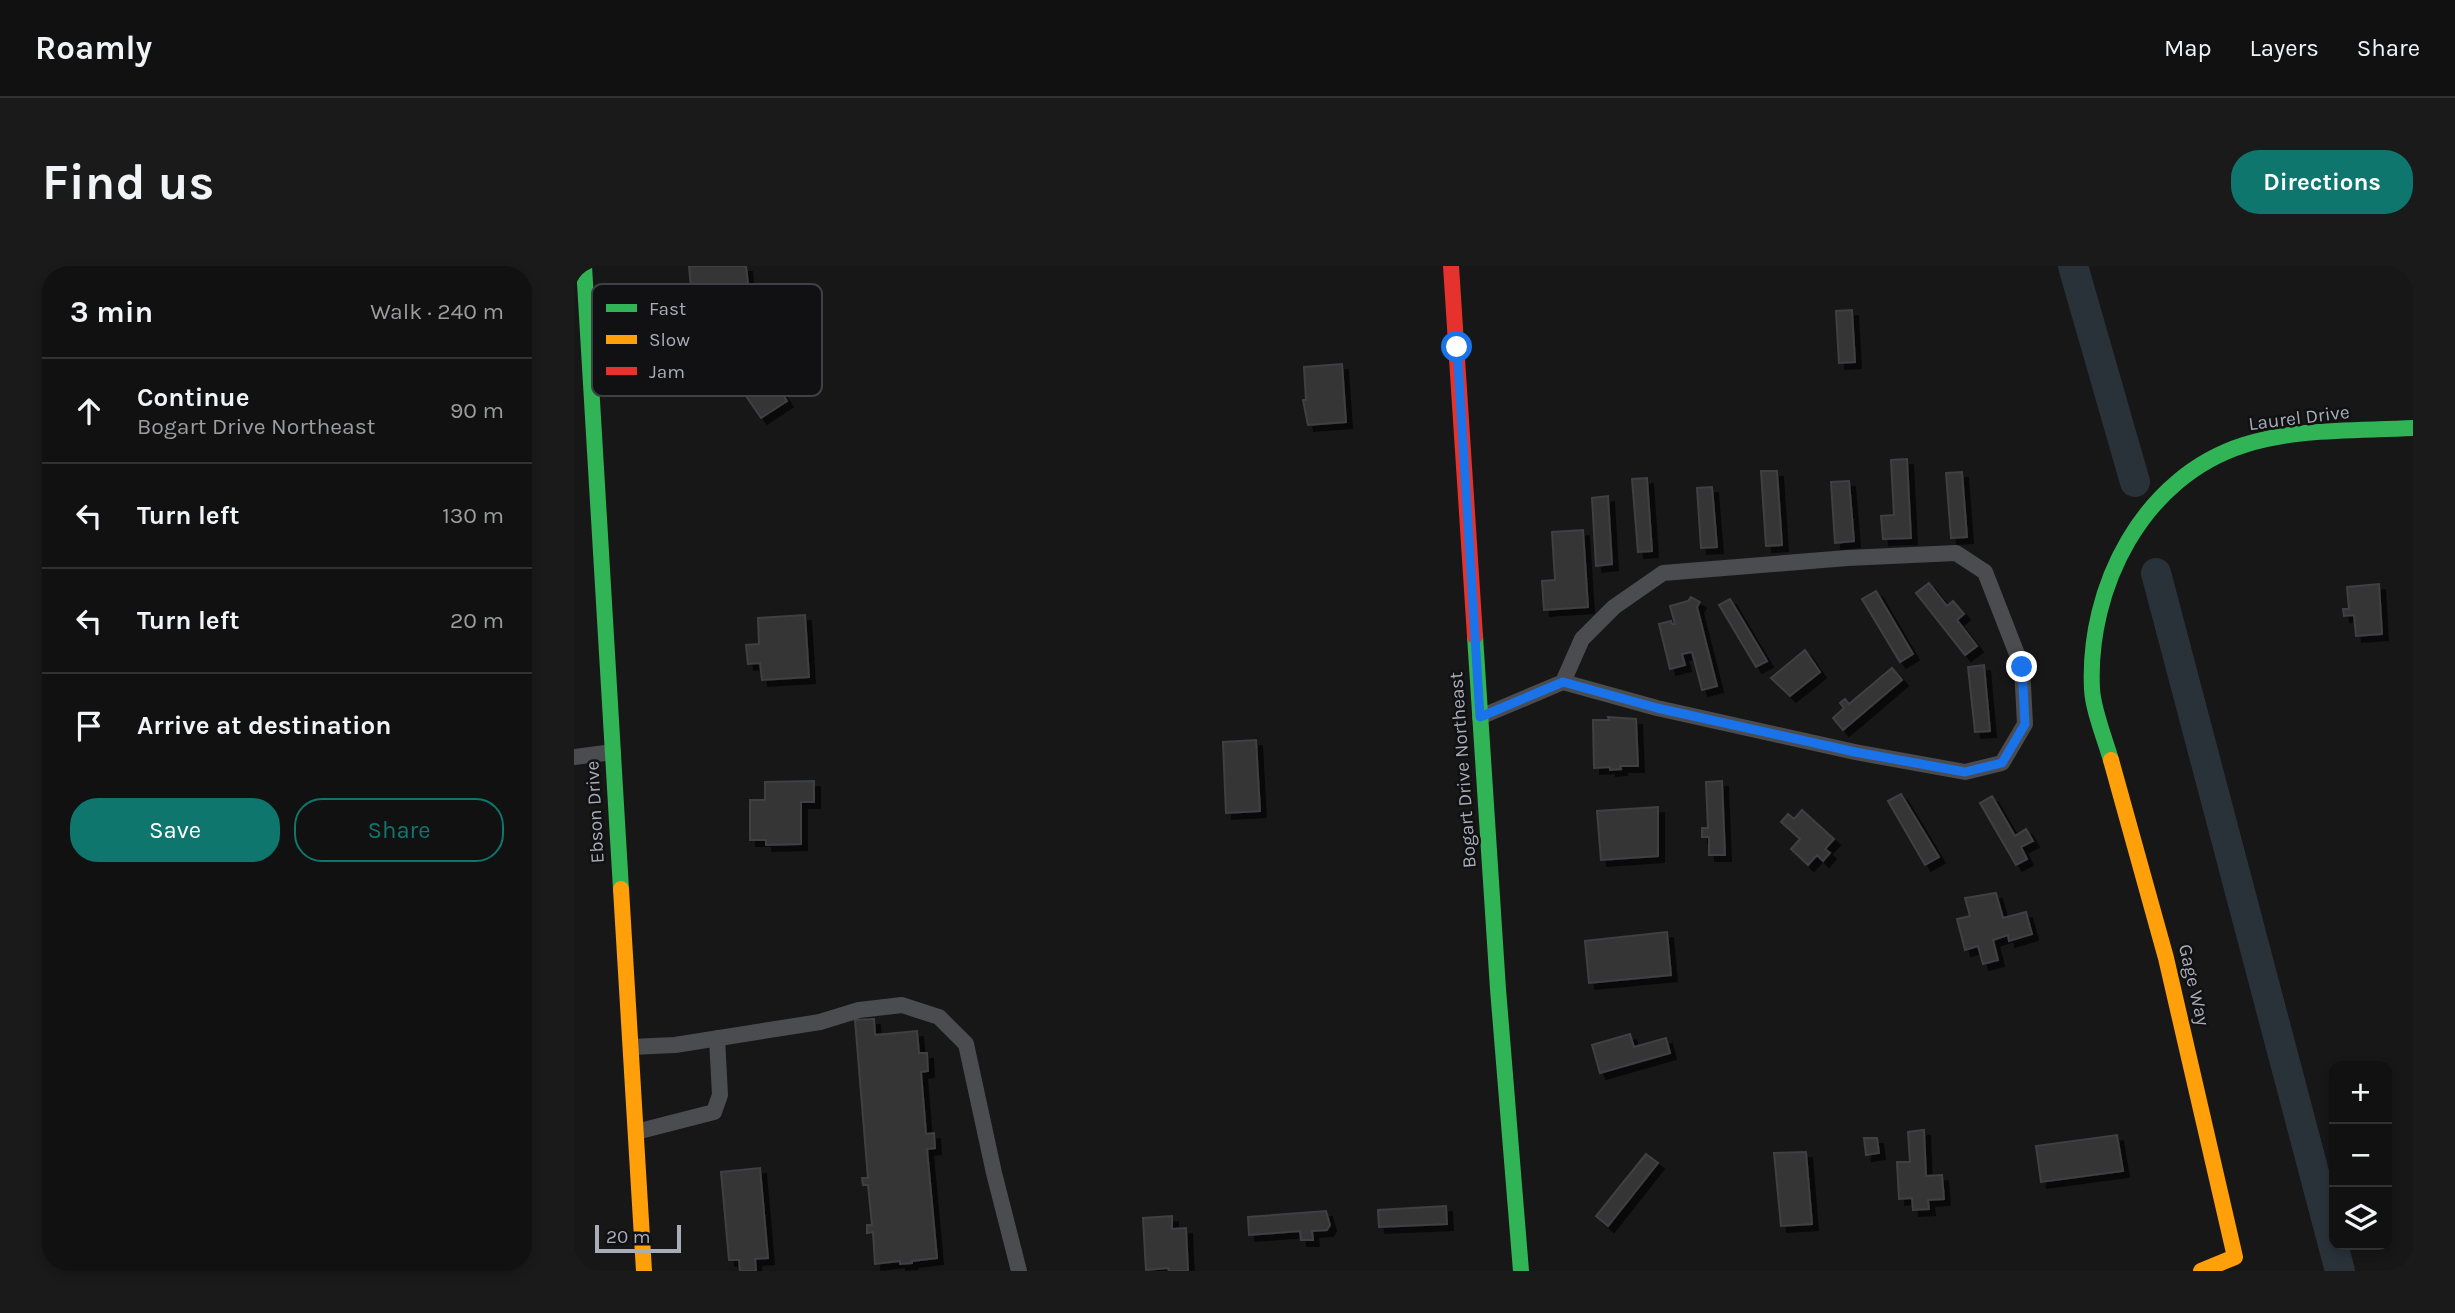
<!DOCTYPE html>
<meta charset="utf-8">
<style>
body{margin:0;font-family:Karla,sans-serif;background:#1a1a1a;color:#f1f3f6}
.controls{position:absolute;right:21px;bottom:21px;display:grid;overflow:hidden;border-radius:14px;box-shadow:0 4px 10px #0003}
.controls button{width:63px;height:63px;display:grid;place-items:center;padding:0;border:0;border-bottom:2px solid #303131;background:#111;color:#f1f3f6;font:35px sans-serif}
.scale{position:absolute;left:21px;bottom:18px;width:86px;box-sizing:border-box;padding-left:7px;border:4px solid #a8adb8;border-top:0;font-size:19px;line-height:24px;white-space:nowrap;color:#a8adb8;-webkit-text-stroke:5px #111113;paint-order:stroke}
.stop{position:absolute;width:21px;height:21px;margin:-16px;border:5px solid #1a73e8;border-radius:50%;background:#fff}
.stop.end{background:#1a73e8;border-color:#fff;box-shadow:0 2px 7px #0008}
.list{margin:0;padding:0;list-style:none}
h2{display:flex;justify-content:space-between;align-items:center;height:91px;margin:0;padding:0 28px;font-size:30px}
h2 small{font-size:23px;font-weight:400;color:#9c9d9f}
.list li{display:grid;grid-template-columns:46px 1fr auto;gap:21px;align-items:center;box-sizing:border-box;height:105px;padding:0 28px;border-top:2px solid #303131}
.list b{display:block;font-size:26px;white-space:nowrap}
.list p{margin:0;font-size:23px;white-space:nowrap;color:#9c9d9f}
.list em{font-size:23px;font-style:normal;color:#9c9d9f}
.actions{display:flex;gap:14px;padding:21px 28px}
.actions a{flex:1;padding:16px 0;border:2px solid #0f766e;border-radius:28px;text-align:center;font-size:24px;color:#0f766e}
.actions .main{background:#0f766e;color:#fff}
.icon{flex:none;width:38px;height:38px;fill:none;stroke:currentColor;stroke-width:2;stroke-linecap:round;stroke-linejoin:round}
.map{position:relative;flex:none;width:1839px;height:1005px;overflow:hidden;border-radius:28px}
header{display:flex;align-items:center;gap:42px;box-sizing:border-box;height:98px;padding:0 35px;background:#111;border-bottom:2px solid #303131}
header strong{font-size:33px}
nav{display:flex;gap:38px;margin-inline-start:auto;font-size:24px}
.intro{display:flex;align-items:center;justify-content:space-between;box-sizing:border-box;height:168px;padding:0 42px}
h1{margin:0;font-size:49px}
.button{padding:18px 32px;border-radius:28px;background:#0f766e;color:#fff;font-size:24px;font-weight:700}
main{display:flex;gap:42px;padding:0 42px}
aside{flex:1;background:#111;border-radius:28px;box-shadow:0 4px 10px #0003}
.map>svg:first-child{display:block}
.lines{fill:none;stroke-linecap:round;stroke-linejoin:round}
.canal{stroke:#2a3239;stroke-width:30}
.building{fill:#353536;stroke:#3f4043;stroke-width:2;filter:url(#shadow)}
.lane{stroke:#4b4c50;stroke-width:16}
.fast{stroke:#30b455;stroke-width:16}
.slow{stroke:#ff9f0a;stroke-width:16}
.jam{stroke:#e5322d;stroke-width:16}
.route{stroke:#1a73e8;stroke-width:9}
.labels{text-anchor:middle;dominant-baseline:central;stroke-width:5;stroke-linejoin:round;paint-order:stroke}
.street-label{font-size:19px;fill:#a8adb8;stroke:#111113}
.key{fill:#111113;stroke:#3e4045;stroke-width:2}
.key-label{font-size:19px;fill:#a8adb8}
</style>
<header>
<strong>Roamly</strong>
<nav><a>Map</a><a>Layers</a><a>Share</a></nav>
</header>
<div class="intro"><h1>Find us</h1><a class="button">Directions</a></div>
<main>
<aside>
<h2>3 min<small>Walk · 240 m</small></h2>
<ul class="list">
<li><svg class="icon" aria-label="ahead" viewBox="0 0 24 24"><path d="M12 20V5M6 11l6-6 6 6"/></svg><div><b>Continue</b><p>Bogart Drive Northeast</p></div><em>90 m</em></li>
<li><svg class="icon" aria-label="left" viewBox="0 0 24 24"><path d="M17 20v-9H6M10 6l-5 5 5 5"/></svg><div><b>Turn left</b></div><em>130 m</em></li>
<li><svg class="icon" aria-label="left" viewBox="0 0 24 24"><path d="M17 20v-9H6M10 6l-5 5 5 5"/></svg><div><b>Turn left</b></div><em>20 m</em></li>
<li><svg class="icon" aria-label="arrive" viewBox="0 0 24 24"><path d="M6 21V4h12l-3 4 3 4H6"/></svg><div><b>Arrive at destination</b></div></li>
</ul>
<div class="actions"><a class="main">Save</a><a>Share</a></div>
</aside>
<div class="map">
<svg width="1839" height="1005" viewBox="0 0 1839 1005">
<defs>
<filter id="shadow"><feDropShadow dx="6" dy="6" stdDeviation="0" flood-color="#0009"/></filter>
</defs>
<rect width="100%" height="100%" fill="#171717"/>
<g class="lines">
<path class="canal" d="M1499 0 1561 216
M1582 307 1766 1005"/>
</g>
<path class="building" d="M115 0H172L174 18 117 22Z
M1278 44 1281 96 1265 97 1262 45Z
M172 74 213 135 187 152 146 92Z
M768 98 772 156 734 159 729 134H732L730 101Z
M1333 193 1337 272 1309 273 1307 250 1320 249 1317 194Z
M1187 205H1203L1208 279 1192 280Z
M1388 206 1393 271 1377 272 1372 207Z
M1073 212 1078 285 1064 286 1058 213Z
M1275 215 1280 275 1261 277 1257 216Z
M1138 221 1143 281 1127 282 1123 222Z
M1034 230 1038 298 1022 300 1018 232Z
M1009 264 1014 341 970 344 968 315 981 314 978 266Z
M1355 317 1373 340 1379 335 1390 348 1383 354 1403 380 1391 389 1342 327Z
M1805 318 1808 368 1782 370 1780 349 1770 350 1769 343H1775L1773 321Z
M1302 325 1339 388 1326 396 1288 333Z
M1117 331 1126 336 1123 341 1143 420 1128 424 1118 386 1108 388 1111 399 1096 403 1085 358 1097 355 1098 358H1101L1096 340 1114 335Z
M1156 333 1193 395 1182 401 1145 339Z
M231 349 235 411 188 414 186 397 174 398 172 379 185 378 184 352Z
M1231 384 1246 406 1216 430 1197 412Z
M1410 399 1416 465 1401 466 1394 401Z
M1318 402 1328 414 1269 464 1259 452 1270 442 1266 437 1271 433 1275 438Z
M1034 451 1062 453 1064 500H1046L1047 503 1036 504V501L1020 502 1019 454H1035Z
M682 474 686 545 652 547 649 476Z
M240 515V536H227V578L192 579V574H176V534H191V516Z
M1148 515 1151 589H1135V571H1128V562H1134L1132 516Z
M1327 528 1365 591 1351 599 1314 535Z
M1418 530 1441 570 1452 563 1459 575 1447 581 1453 593 1442 599 1406 537Z
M1084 541V590L1027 594 1023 545Z
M1228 544 1260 573 1251 583 1256 587 1249 595 1243 589 1234 599 1217 583 1226 573 1207 556 1214 548 1220 553Z
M1422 627 1429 652 1452 646 1458 668 1435 675 1434 669 1419 674 1424 694 1409 698 1404 680 1391 684 1383 653 1396 650 1391 632Z
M1093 666 1097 709 1015 717 1011 675Z
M300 753 301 769 343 765 345 787H353L354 805 347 806 352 868 360 867 361 882 353 883 363 992 338 995V997L326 998V995L301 998 299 966 293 967V959H298L294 919H289L288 912H294L281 754Z
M1056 768 1060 781 1092 772 1096 787 1026 807 1018 779Z
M1350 864 1352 910 1368 909 1370 933 1354 934 1355 943 1339 944 1338 932 1325 933 1323 896H1336L1334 866Z
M1543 869 1549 905 1467 916 1462 880Z
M1290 872H1303L1305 887 1292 889Z
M1232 886 1238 958 1207 960 1200 887Z
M1072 888 1084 897 1034 960 1022 950Z
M186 902 194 992 181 993 182 1005H166L165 994H155L147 906Z
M872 940 873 958 805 961 804 944Z
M752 945 756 959 753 964 738 965 739 974H727L726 965 675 969 674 951Z
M598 950V963L612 962 614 1005H595L594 1002 572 1004 569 952Z"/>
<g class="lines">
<path class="lane" d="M906 451 989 416 1083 442 1281 486 1391 506 1428 497 1451 458 1448 401 1411 306 1382 287 1273 292 1089 307 1040 341 1008 373 989 416
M0 491 39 486
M57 781 101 779 246 756 285 744 328 739 365 751 392 778 420 907 445 1005
M62 866 140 846 146 829 143 772"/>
<path class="fast" d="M10 0 47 623
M901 370 924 723 947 1005
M1537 494C1531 473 1519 444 1518 423 1513 321 1569 211 1670 179 1723 162 1784 165 1839 162"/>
<path class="slow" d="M1537 494 1592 692 1661 991 1627 1005
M47 623 70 1005"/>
<path class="jam" d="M877 0 901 370"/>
</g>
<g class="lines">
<path class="route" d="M883 81 906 451 989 416 1083 442 1281 486 1391 506 1428 497 1451 458 1448 401"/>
</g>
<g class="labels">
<g class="street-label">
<text transform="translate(1725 152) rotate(-7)">Laurel Drive</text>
<text transform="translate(889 504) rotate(-94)">Bogart Drive Northeast</text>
<text transform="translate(21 546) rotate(-93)">Ebson Drive</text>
<text transform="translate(1620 719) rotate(77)">Gage Way</text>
</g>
</g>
<rect x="18" y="18" width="230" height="112" rx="10" class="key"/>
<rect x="32" y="38" width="31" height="8" fill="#30b455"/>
<rect x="32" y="69" width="31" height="9" fill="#ff9f0a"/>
<rect x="32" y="101" width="31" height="8" fill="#e5322d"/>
<g class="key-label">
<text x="75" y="49">Fast</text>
<text x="75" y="80">Slow</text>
<text x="75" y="112">Jam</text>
</g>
</svg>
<div class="controls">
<button>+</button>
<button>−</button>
<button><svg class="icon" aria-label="layers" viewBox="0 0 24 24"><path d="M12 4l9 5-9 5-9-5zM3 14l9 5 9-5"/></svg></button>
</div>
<div class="scale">20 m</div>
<div class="stop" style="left:883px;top:81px"></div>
<div class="stop end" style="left:1448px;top:401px"></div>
</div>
</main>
